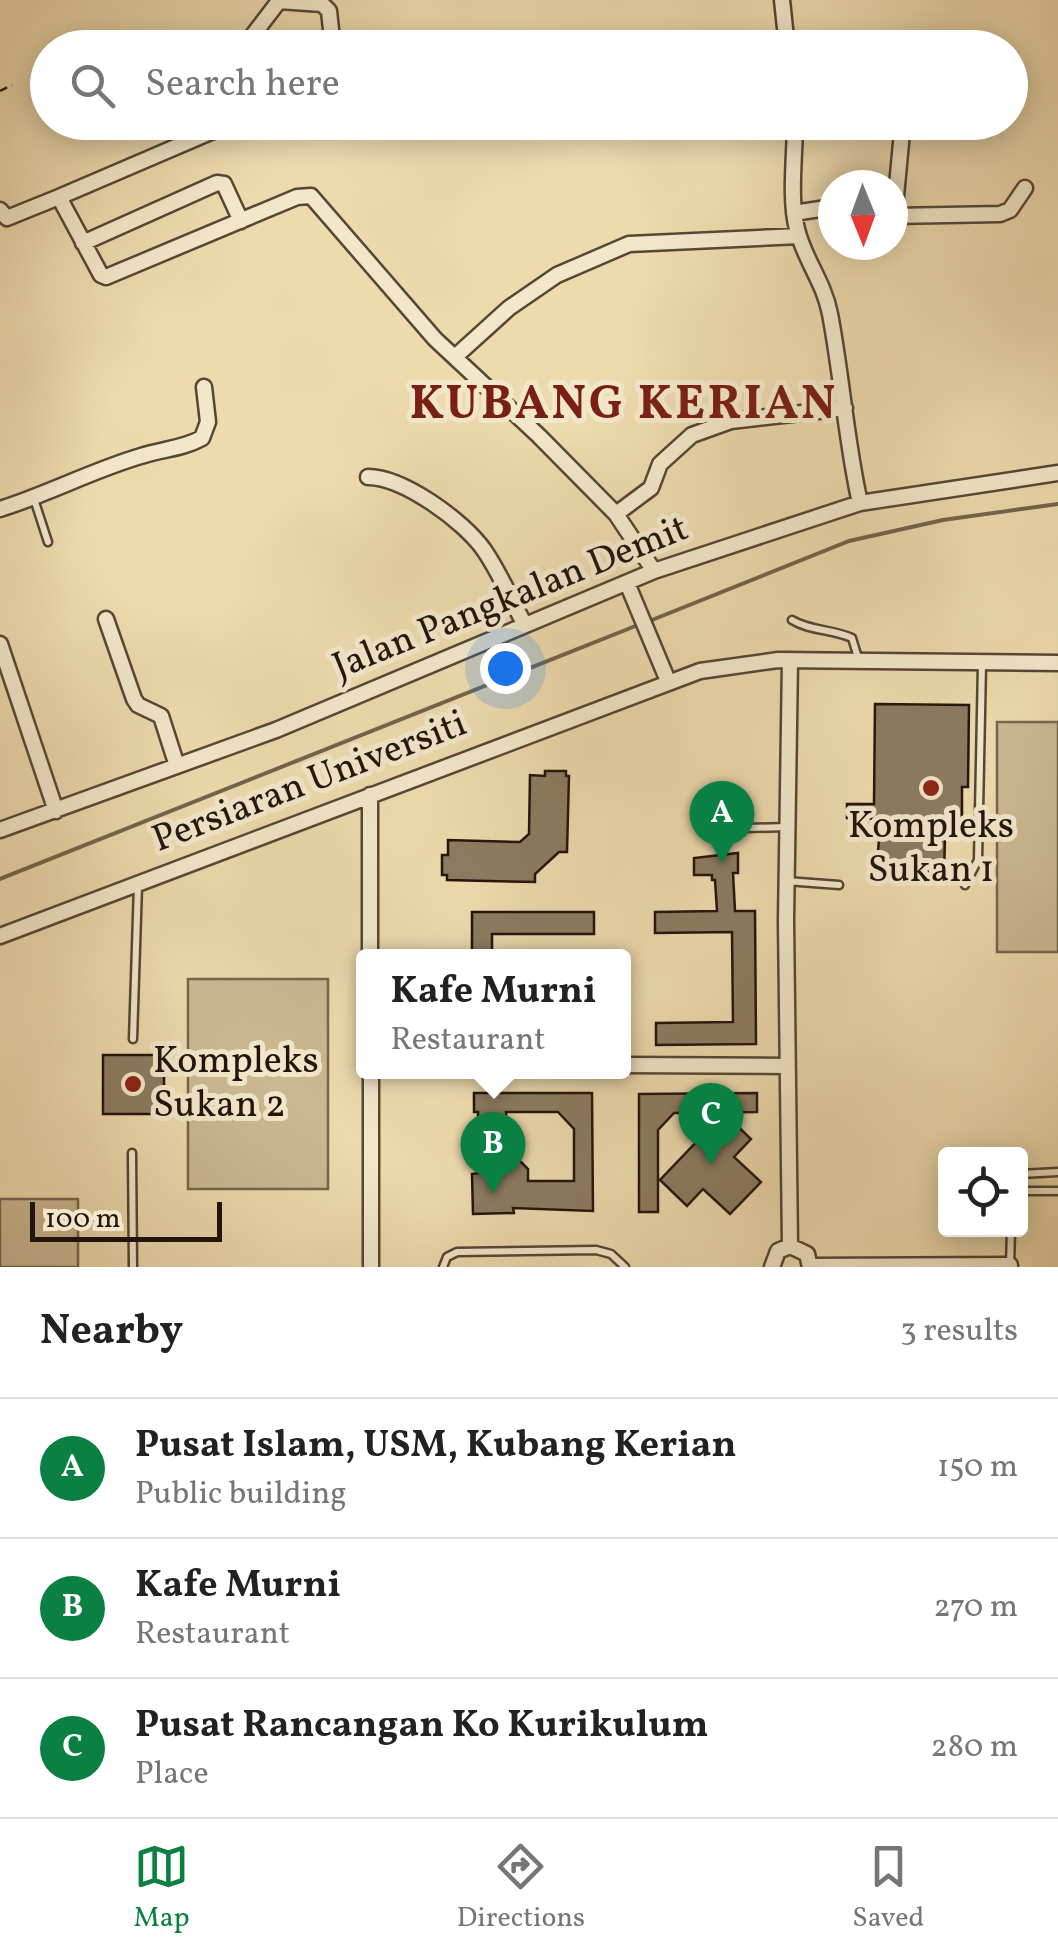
<!DOCTYPE html>
<style>
body{margin:0;font-family:Vollkorn,serif;background:#f6f6f6;color:#222}
.controls{position:absolute;right:30px;bottom:30px;display:grid;overflow:hidden;border-radius:10px;box-shadow:0 5px 25px #0003}
.controls button{width:90px;height:90px;display:grid;place-items:center;padding:0;border:0;border-bottom:2px solid #e0e0e0;background:#fff;color:#222;font:50px sans-serif}
.compass{position:absolute;left:818px;top:170px;width:90px;height:90px;border-radius:50%;background:#fff;box-shadow:0 5px 25px #0003;rotate:179deg}
.scale{position:absolute;left:30px;bottom:25px;width:192px;box-sizing:border-box;padding-left:10px;border:5px solid #23140e;border-top:0;font-size:28px;line-height:35px;white-space:nowrap;color:#23140e;-webkit-text-stroke:8px #f3e7ca;paint-order:stroke}
.you{position:absolute;left:505px;top:668px;width:35px;height:35px;margin:-25px;border:8px solid #fff;border-radius:50%;background:#1a73e8;box-shadow:0 0 0 15px #1a73e833}
.badge{display:grid;place-items:center;width:65px;height:65px;border-radius:50%;background:#0b8043;color:#fff;font-size:32px;font-weight:700}
.pin{position:absolute;translate:-50% -82px;filter:drop-shadow(0 2px 5px #0008)}
.pin::after{content:'';position:absolute;top:52px;width:35px;height:30px;background:inherit;clip-path:polygon(0 0,100% 0,50% 100%)}
.popup{position:absolute;left:356px;top:949px;width:275px;height:130px;box-sizing:border-box;display:grid;place-content:center;border-radius:10px;background:#fff;filter:drop-shadow(0 2px 8px #0005);font-size:32px;white-space:nowrap;color:#767676}
.popup b{font-size:38px;color:#222}
.popup::after{content:'';position:absolute;left:50%;top:100%;margin-left:-20px;border:20px solid transparent;border-top-color:#fff}
.list{margin:0;padding:0;list-style:none}
h2{display:flex;justify-content:space-between;align-items:center;height:130px;margin:0;padding:0 40px;font-size:42px}
h2 small{font-size:32px;font-weight:400;color:#767676}
.list li{display:grid;grid-template-columns:65px 1fr auto;gap:30px;align-items:center;box-sizing:border-box;height:140px;padding:0 40px;border-top:2px solid #e0e0e0}
.list b{display:block;font-size:38px;white-space:nowrap}
.list p{margin:0;font-size:32px;white-space:nowrap;color:#767676}
.list em{font-size:32px;font-style:normal;color:#767676}
.icon{flex:none;width:55px;height:55px;fill:none;stroke:currentColor;stroke-width:2;stroke-linecap:round;stroke-linejoin:round}
.map{position:relative;flex:none;width:1058px;height:1267px;overflow:hidden}
.search{position:absolute;background:#fff;box-shadow:0 5px 25px #0003;left:30px;right:30px;top:30px;height:110px;display:flex;align-items:center;gap:25px;box-sizing:border-box;padding:0 35px;border-radius:55px;color:#767676;font-size:38px}
.sheet{height:550px;background:#fff}
nav{display:flex;justify-content:space-around;align-items:center;box-sizing:border-box;height:140px;border-top:2px solid #e0e0e0;background:#fff;font-size:28px;color:#767676}
nav a{display:grid;justify-items:center;gap:5px}
nav .on{color:#0b8043}
.map>svg:first-child{display:block}
.green{fill:#cbb892;stroke:#776650;stroke-width:2.5}
.lines{fill:none;stroke-linecap:round;stroke-linejoin:round}
.stream{stroke:#73634d;stroke-width:4}
.building{fill:#8c7b61;stroke:#23140e;stroke-width:2.5;fill-rule:evenodd}
.lane-casing{stroke:#564636;stroke-width:11}
.street-casing{stroke:#564636;stroke-width:19}
.path{stroke:#23140e;stroke-width:2.5;stroke-dasharray:8 5;stroke-linecap:butt}
.lane{stroke:#f3e7ca;stroke-width:6}
.street{stroke:#f3e7ca;stroke-width:14}
.poi-dot{fill:#8f2418;stroke:#f3e7ca;stroke-width:4}
.labels{text-anchor:middle;dominant-baseline:central;stroke-width:10;stroke-linejoin:round;paint-order:stroke}
.street-label{font-size:38px;fill:#23140e;stroke:#f3e7ca}
.poi-label{font-size:38px;fill:#23140e;stroke:#f3e7ca}
.district-label{font-size:48px;font-weight:bold;letter-spacing:2.5px;fill:#7a1f14;stroke:#f3e7ca}
</style>
<div class="map">
<svg width="1058" height="1267" viewBox="0 0 1058 1267">
<rect width="100%" height="100%" fill="#eddaad"/>
<filter id="stains"><feTurbulence type="fractalNoise" baseFrequency=".002" numOctaves="4"/><feColorMatrix values="0 0 0 0 .2 0 0 0 0 .09 0 0 0 0 .02 0 0 0 .5 -.17"/></filter>
<radialGradient id="worn" r=".72"><stop offset=".6" stop-color="#630" stop-opacity="0"/><stop offset="1" stop-color="#630" stop-opacity=".3"/></radialGradient>
<path class="green" d="M997 722H1058V952H997Z
M188 979H328V1189H188Z
M0 1199H78V1267H0Z"/>
<g class="lines">
<path class="stream" d="M647 622 849 541 943 520 1058 504
M0 879 638 625"/>
</g>
<path class="building" d="M875 704 969 705 968 787H962V837H945L944 873 876 872 881 819 847 818V804H874Z
M545 771H566V776H569L567 852H559L535 874V882L447 880V875H442V855H448V840L520 842 529 834 530 775 545 776Z
M738 853V873H733L735 911H755L756 1044 656 1045V1023L733 1022 732 932 655 933V912L717 911 715 880H712V875H694V858Z
M472 912H594V934H492V956H472Z
M103 1055H164V1114H103Z
M474 1093H592L593 1211 513 1208 514 1213 473 1214 472 1174 479 1173 478 1112H474ZM506 1112H558L574 1129V1181H528V1169L519 1160H507Z
M757 1093V1112L674 1113 658 1130V1212H639V1094Z
M724 1113 751 1139 734 1157 761 1182 730 1214 703 1189 687 1206 660 1180Z"/>
<g class="lines">
<g class="lane-casing">
<path id="lane" d="M34 499 48 542
M792 620C810 631 832 629 852 638L859 661
M712 829 786 827
M786 881 839 885
M965 885 978 860 982 664
M133 1039 138 885
M132 1153 133 1267
M1020 1174 1058 1172
M1020 1191H1058
M1010 1266 1011 1230
M443 1267 447 1257 457 1252 596 1250 611 1254 625 1267"/>
</g>
<g class="street-casing">
<path id="street" d="M782 0 787 47
M253 35 279 1 322 4 329 11 333 48
M676 48 785 42
M795 122C795 155 789 199 797 229 804 259 824 282 830 314 842 377 846 441 860 503
M59 197 234 122
M0 210 7 218 59 197 101 275 106 277 297 197 311 196 435 339 539 436 616 514 654 571
M794 213 833 207
M893 216 1000 214 1010 210 1025 188
M894 217 903 122
M83 243 217 183 224 184 241 221
M456 356 509 308 557 275 629 244 799 236
M368 477C403 477 464 521 484 550 500 573 511 600 525 625
M0 509C48 494 93 470 141 456 162 449 182 449 202 438L208 422 204 387
M616 514 651 488 660 464 692 435 731 421 845 408
M627 583 668 681
M106 619 134 699 138 705 161 716 177 766
M0 644 56 811
M370 795V956
M0 830 276 730 654 571 860 503 1058 473
M0 936 700 671 778 660 1058 663
M623 1065 787 1066
M371 1072V1267
M790 1246 786 921 790 660
M811 1266 1010 1265
M772 1267 778 1251 790 1246 807 1254 810 1267"/>
</g>
<path class="path" d="M0 91 12 85"/>
<use href="#lane" class="lane"/>
<use href="#street" class="street"/>
</g>
<g class="poi-dot">
<circle cx="931" cy="788" r="10"/>
<circle cx="133" cy="1084" r="10"/>
</g>
<g class="labels">
<g class="street-label">
<text transform="translate(511 599) rotate(-22)">Jalan Pangkalan Demit</text>
<text transform="translate(310 783) rotate(-21)">Persiaran Universiti</text>
</g>
<g class="poi-label">
<text x="931" y="827">Kompleks<tspan x="931" dy="44">Sukan 1</tspan></text>
<text x="153" y="1062" text-anchor="start">Kompleks<tspan x="153" dy="44">Sukan 2</tspan></text>
</g>
<g class="district-label">
<text x="624" y="405">KUBANG KERIAN</text>
</g>
</g>
<rect width="100%" height="100%" filter="url(#stains)"/>
<rect width="100%" height="100%" fill="url(#worn)"/>
</svg>
<div class="controls">
<button><svg class="icon" aria-label="locate" viewBox="0 0 24 24"><circle cx="12" cy="12" r="6"/><path d="M12 2v4M12 18v4M2 12h4M18 12h4"/></svg></button>
</div>
<svg class="compass" viewBox="-18 -18 36 36"><path d="M0-13l5 13h-10z" fill="#e53935"/><path d="M0 13l5-13h-10z" fill="#767676"/></svg>
<div class="scale">100 m</div>
<div class="you"></div>
<div class="pin badge" style="left:722px;top:863px">A</div>
<div class="pin badge" style="left:493px;top:1194px">B</div>
<div class="popup"><b>Kafe Murni</b>Restaurant</div>
<div class="pin badge" style="left:711px;top:1165px">C</div>
<div class="search"><svg class="icon" aria-label="search" viewBox="0 0 24 24"><circle cx="10" cy="10" r="6"/><path d="M15 15l6 6"/></svg>Search here</div>
</div>
<section class="sheet">
<h2>Nearby<small>3 results</small></h2>
<ul class="list">
<li><span class="badge">A</span><div><b>Pusat Islam, USM, Kubang Kerian</b><p>Public building</p></div><em>150 m</em></li>
<li><span class="badge">B</span><div><b>Kafe Murni</b><p>Restaurant</p></div><em>270 m</em></li>
<li><span class="badge">C</span><div><b>Pusat Rancangan Ko Kurikulum</b><p>Place</p></div><em>280 m</em></li>
</ul>
</section>
<nav>
<a class="on"><svg class="icon" aria-label="map" viewBox="0 0 24 24"><path d="M3 6l6-2 6 2 6-2v14l-6 2-6-2-6 2zM9 4v14M15 6v14"/></svg>Map</a>
<a><svg class="icon" aria-label="directions" viewBox="0 0 24 24"><path d="M12 3l9 9-9 9-9-9zM9 14v-3h6M13 9l2 2-2 2"/></svg>Directions</a>
<a><svg class="icon" aria-label="saved" viewBox="0 0 24 24"><path d="M7 4h10v16l-5-4-5 4z"/></svg>Saved</a>
</nav>
